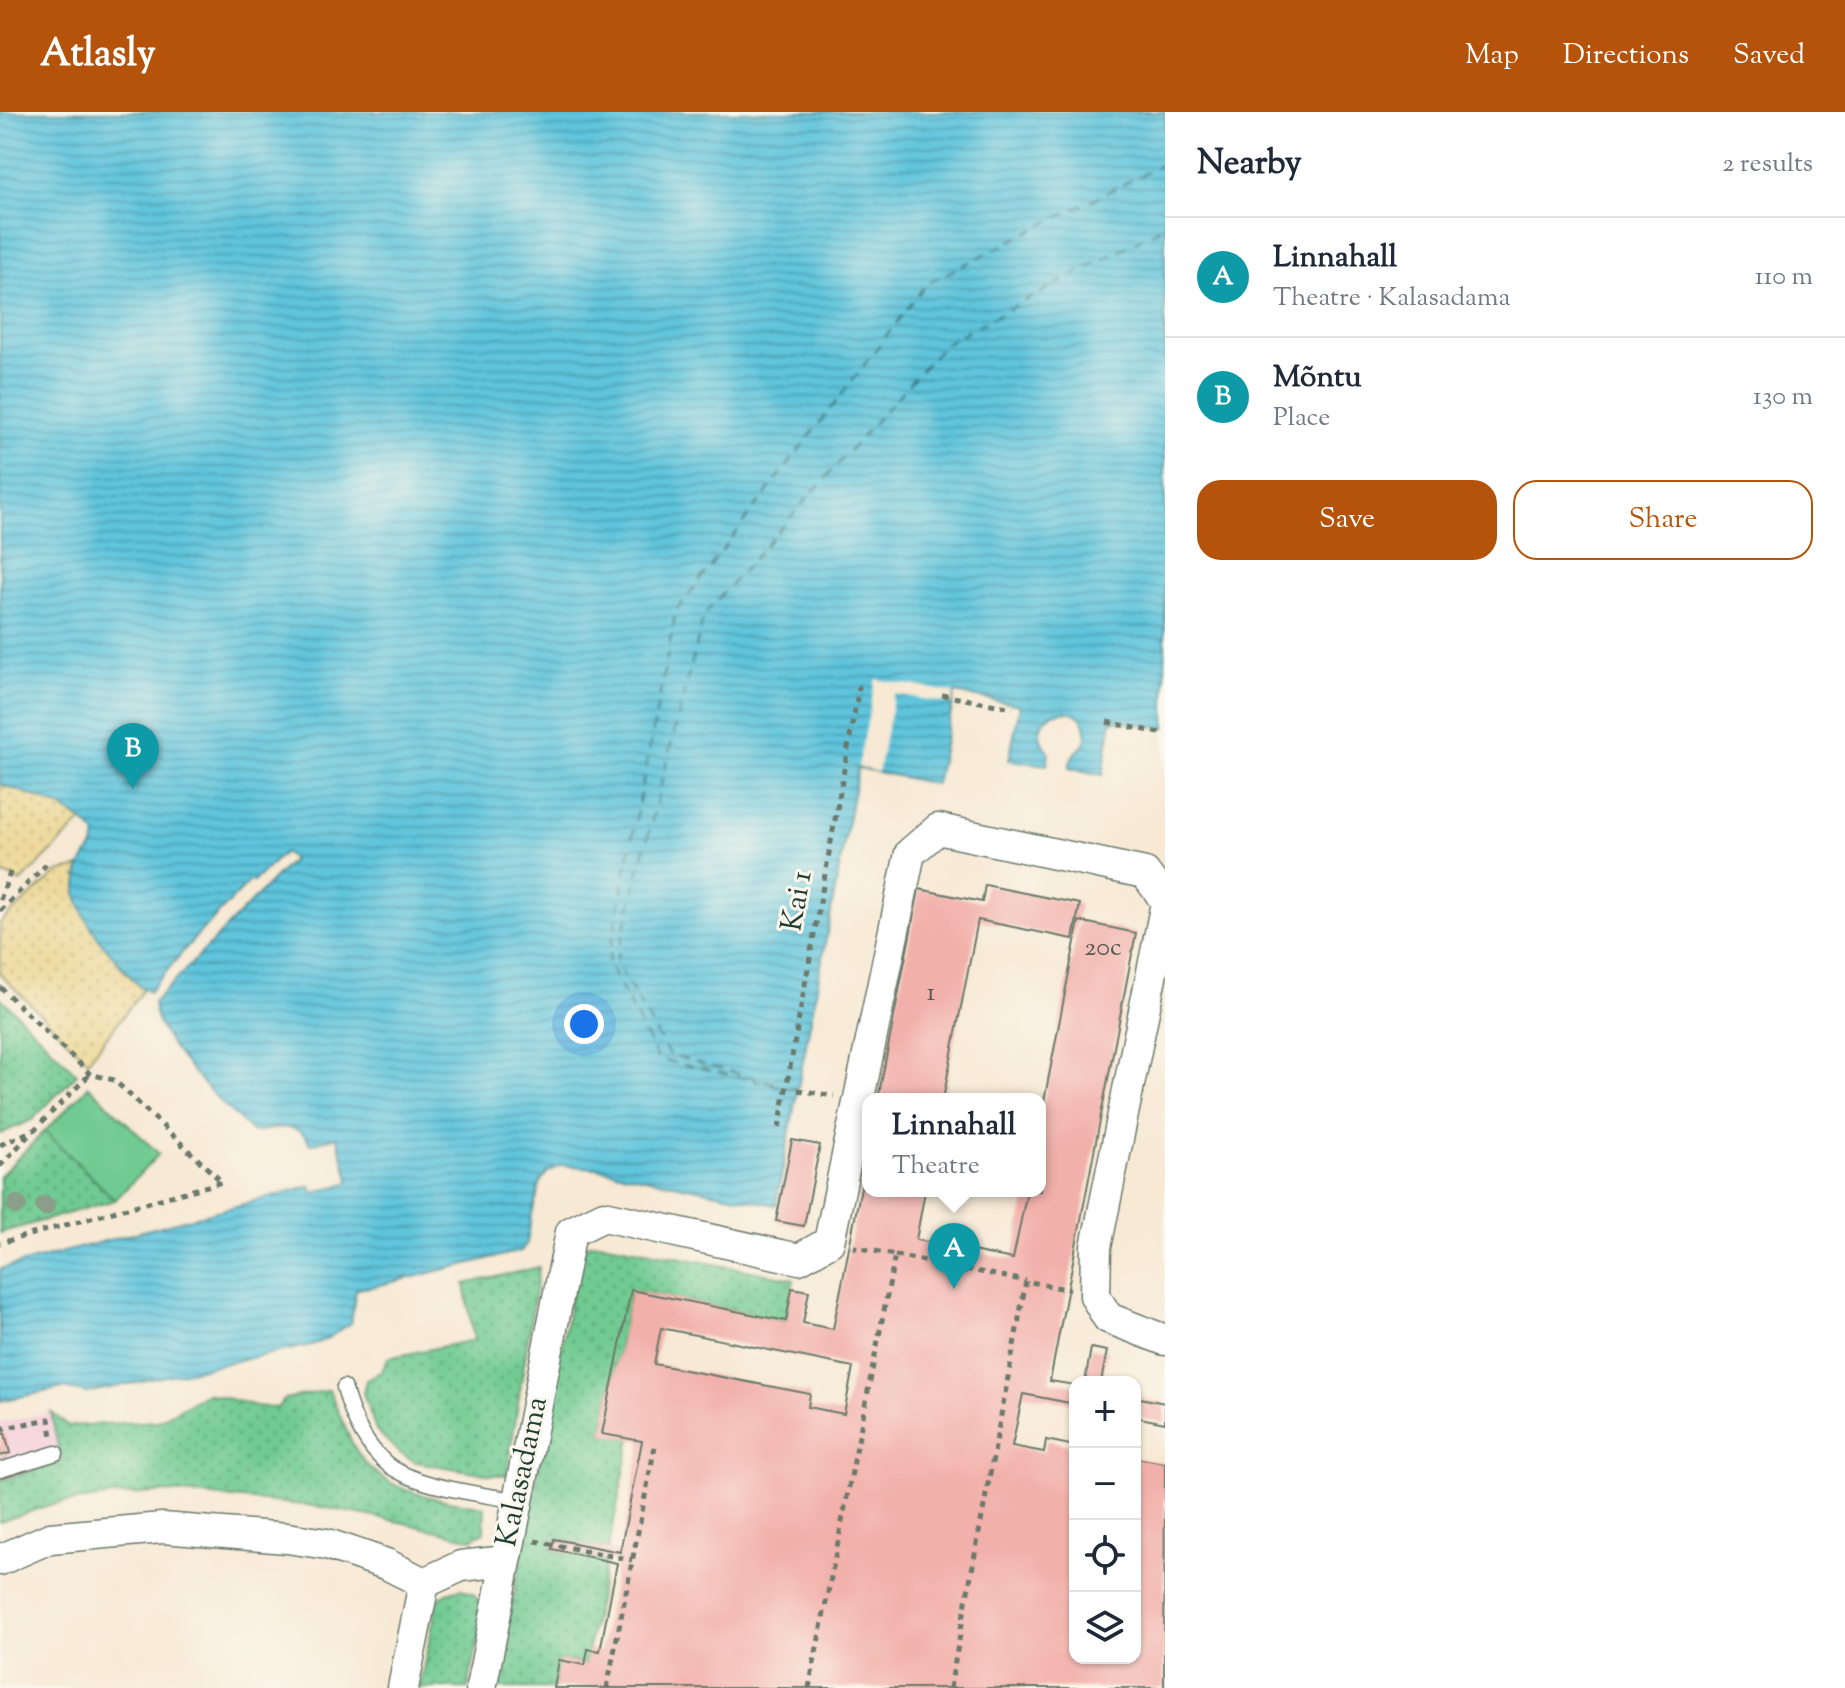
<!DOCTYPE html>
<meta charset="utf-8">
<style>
body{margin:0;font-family:"Sorts Mill Goudy",serif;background:#f6f6f7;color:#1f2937}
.controls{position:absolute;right:24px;bottom:24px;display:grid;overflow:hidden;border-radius:16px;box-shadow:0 2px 6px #0004}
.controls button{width:72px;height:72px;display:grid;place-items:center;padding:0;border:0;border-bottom:2px solid #e0e1e3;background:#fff;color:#1f2937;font:40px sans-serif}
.you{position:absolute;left:584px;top:912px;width:28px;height:28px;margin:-20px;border:6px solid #fff;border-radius:50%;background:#1a73e8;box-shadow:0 0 0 12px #1a73e833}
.badge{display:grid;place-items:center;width:52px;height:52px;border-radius:50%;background:#b45309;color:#fff;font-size:26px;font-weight:700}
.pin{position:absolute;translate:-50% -66px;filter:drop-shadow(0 2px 4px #0008)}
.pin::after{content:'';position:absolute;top:42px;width:28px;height:24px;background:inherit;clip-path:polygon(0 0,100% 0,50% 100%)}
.popup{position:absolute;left:862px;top:981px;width:184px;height:104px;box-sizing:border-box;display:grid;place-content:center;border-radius:16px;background:#fff;filter:drop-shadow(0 2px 6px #0005);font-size:26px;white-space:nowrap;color:#747a83}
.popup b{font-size:30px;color:#1f2937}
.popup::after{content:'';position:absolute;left:50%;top:100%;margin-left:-16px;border:16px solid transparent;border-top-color:#fff}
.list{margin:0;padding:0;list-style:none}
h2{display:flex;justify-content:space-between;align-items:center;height:104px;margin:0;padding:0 32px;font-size:34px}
h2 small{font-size:26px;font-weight:400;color:#747a83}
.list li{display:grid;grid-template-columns:52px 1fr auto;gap:24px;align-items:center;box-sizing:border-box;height:120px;padding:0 32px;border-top:2px solid #e0e1e3}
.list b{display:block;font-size:30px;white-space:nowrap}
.list p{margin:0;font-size:26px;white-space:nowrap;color:#747a83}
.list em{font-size:26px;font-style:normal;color:#747a83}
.actions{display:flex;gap:16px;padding:24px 32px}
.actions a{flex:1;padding:18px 0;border:2px solid #b45309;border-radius:24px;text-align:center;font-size:28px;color:#b45309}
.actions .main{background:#b45309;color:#fff}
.icon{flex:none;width:44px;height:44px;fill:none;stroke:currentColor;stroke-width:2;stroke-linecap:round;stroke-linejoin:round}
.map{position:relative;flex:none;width:1165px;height:1576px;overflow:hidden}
header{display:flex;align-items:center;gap:48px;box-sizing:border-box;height:112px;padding:0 40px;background:#b45309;color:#fff}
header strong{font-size:38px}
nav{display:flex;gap:44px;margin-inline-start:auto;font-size:28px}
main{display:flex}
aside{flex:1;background:#fff}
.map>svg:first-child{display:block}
.built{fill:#f5cfda}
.grass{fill:url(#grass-dots);stroke:#478462;stroke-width:2}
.sand{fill:url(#sand-dots);stroke:#868c69;stroke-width:2}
.garden{fill:#6fca91;stroke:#478462;stroke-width:2}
.water{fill:url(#water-rules);stroke:#3e8088;stroke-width:2}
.pier{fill:#f7e9d4}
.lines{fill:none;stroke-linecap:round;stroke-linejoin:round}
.ferry{stroke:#2f5f5e;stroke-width:2;stroke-dasharray:10 8;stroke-linecap:butt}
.building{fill:#f2b0aa;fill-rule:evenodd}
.service-casing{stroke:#6b796c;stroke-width:17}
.minor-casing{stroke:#6b796c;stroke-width:33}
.path{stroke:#6b796c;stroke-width:5;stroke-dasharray:6 6;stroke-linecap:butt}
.service{stroke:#fff;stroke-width:14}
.minor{stroke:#fff;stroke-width:30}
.tree{fill:#8b9e89}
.labels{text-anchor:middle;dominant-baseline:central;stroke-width:6;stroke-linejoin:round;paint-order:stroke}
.number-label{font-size:26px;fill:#545a52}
.street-label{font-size:30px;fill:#1f3d34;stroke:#fbf7ec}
</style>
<header>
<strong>Atlasly</strong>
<nav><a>Map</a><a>Directions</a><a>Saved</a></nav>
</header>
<main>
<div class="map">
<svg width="1165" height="1576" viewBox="0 0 1165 1576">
<defs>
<pattern id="grass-dots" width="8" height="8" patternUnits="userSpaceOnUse" patternTransform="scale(2)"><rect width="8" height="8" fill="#6fca91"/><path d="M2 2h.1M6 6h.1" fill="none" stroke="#5ba577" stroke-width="1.8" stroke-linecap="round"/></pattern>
<pattern id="sand-dots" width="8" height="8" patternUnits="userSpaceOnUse" patternTransform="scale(2)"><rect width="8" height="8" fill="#eeda9e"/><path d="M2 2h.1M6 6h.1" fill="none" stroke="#ccbc89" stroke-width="1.8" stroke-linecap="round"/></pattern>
<pattern id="water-rules" width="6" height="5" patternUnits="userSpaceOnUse" patternTransform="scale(2)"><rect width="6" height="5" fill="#5ec4dc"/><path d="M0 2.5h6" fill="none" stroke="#4da0b3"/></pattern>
</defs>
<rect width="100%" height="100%" fill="#fbf7ec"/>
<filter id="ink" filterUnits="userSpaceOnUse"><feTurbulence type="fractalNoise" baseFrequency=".0125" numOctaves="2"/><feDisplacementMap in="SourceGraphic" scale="16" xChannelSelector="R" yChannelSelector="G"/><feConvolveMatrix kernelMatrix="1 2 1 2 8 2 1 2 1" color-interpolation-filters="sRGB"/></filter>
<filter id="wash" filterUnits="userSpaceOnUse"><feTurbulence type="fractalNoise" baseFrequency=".006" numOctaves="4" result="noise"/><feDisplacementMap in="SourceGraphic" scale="32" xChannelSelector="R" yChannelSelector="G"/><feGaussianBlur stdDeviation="1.8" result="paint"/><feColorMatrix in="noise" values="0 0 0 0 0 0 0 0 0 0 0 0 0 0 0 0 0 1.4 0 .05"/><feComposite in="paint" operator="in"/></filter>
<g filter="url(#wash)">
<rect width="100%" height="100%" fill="#f7e9d4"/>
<path class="built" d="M51 1300 61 1350 0 1367V1311Z"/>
<path class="grass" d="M0 885 77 962 32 1008 0 1022Z
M45 1019 115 1088 0 1121V1064Z
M602 1131 794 1167 786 1209 631 1178 602 1322 631 1327 608 1438 554 1427 552 1437 606 1449 585 1553 560 1548 554 1576H496L579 1143 589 1132Z
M539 1155 507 1363H493L416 1350 398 1340 376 1318 363 1281 366 1268 382 1259 388 1246 474 1228 465 1172Z
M329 1278C338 1298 346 1321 357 1340 384 1383 440 1387 485 1395L484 1420 471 1427 400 1410 323 1395 171 1380 112 1384 49 1393 0 1410V1369L61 1350 51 1300 68 1314 158 1309 207 1281 256 1294 277 1296 285 1287Z
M461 1477 474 1482C490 1503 472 1552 468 1576H419L438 1488 446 1481Z"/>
<path class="sand" d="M0 672C28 682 59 691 82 709L21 770 0 760Z
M80 755 76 781 121 855 143 878 88 949 0 862V811L58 760Z"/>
<path class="garden" d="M89 974 159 1042 115 1088 45 1019Z"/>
<path class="water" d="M0 0H1165V616L1112 608 1103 663 1069 656C1070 654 1071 646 1073 644 1078 637 1086 635 1086 624 1089 585 1029 597 1042 630 1043 634 1047 636 1049 640L1047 653 1009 648 1020 593 955 581 936 672 858 656 776 1093 596 1056 562 1053 548 1060 541 1069 531 1106 527 1131 521 1139 376 1174 357 1177C352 1188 355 1199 350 1211L327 1227 311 1233 87 1281 63 1276 0 1289V1157L311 1074 313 1081 350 1070 337 1025 310 1032C300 1007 274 1018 253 1020 223 993 156 931 153 891L293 747 284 740 254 769H250L192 829 149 880 138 873 100 829 86 807 76 781 80 755 94 733 96 723C73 694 33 684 0 672Z"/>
<path class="pier" d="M876 567 954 581 952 592 894 582 878 660 858 655Z"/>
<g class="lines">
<path class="ferry" d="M774 971 669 943 616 850 704 503 944 232 1165 114
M798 978 658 947 608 851 676 499 926 172 1165 51"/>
</g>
<g id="blocks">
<path class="building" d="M985 773 1080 792 1073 827 978 808 943 987H878L919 777 982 790Z
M1079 809 1136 821 1050 1269 1075 1273V1292L1023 1282 1012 1334 1044 1340 1046 1328 1075 1334V1546H1135V1346L1165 1351 1164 1576H554L559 1548 585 1553 588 1537 600 1539 617 1451 552 1437 554 1427 620 1440 642 1329 602 1322 631 1178 786 1209 792 1176 809 1179 803 1211 833 1217 867 1045H868V1079H925L916 1128 1013 1147 1027 1079H1040V1010ZM661 1216 853 1255 844 1302 808 1295 810 1282 654 1252Z
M792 1028 820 1033 804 1114 776 1109Z
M1091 1236 1107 1239 1101 1270H1085Z
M1135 1285 1165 1291V1311L1135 1305Z
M5 1321 10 1341 0 1344V1323Z"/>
</g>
</g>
<g filter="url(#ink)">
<use href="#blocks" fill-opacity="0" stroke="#6b796c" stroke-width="2"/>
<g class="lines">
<g class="service-casing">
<path id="service" d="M344 1275C351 1302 364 1332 386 1351 413 1375 482 1382 518 1389
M0 1358 56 1341"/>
</g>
<g class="minor-casing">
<path id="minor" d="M1165 796 1096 1135 1095 1184 1108 1206 1165 1228
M0 1448 50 1426 162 1416 287 1426 327 1432 386 1452 424 1471
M424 1471 461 1454 506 1449
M403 1576 424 1471
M481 1576 571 1120 604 1104 799 1147 829 1130 910 741 938 717 1145 761 1165 788"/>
</g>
<path class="path" d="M942 583 1013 596
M1107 610 1165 622
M0 788 11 758
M0 799 51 748
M0 875 90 962 114 968 222 1070 0 1131
M798 978 834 984
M779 1016 860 570
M0 1033 34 1018 90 962
M0 1054 30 1022
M895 1143 1026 1169
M0 1317 49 1307 52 1324
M535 1429 632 1448
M607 1576 655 1334
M809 1576 895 1143 854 1135
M950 1576 1026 1169 1070 1178"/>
<use href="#service" class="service"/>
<use href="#minor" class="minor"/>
</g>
<g class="tree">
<circle cx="17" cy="1093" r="10"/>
<circle cx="45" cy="1094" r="10"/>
</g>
</g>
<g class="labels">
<g class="number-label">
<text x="1103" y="836">20c</text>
<text x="931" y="881">1</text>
</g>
<g class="street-label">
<text transform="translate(798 789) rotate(-80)">Kai 1</text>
<text transform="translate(523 1360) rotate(-78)">Kalasadama</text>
</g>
</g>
</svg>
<div class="controls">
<button>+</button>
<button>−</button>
<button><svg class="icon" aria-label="locate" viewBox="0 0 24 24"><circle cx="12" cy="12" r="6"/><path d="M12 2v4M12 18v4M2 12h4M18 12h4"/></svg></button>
<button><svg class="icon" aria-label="layers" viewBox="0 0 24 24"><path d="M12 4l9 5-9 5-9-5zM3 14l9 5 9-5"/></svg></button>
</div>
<div class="you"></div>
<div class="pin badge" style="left:954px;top:1177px;background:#0f9aa8">A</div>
<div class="popup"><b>Linnahall</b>Theatre</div>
<div class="pin badge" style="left:133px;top:677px;background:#0f9aa8">B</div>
</div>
<aside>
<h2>Nearby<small>2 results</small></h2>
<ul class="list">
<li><span class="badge" style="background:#0f9aa8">A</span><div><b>Linnahall</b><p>Theatre · Kalasadama</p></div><em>110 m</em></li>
<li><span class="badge" style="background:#0f9aa8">B</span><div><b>Mõntu</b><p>Place</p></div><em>130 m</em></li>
</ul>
<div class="actions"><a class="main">Save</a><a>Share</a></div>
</aside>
</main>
